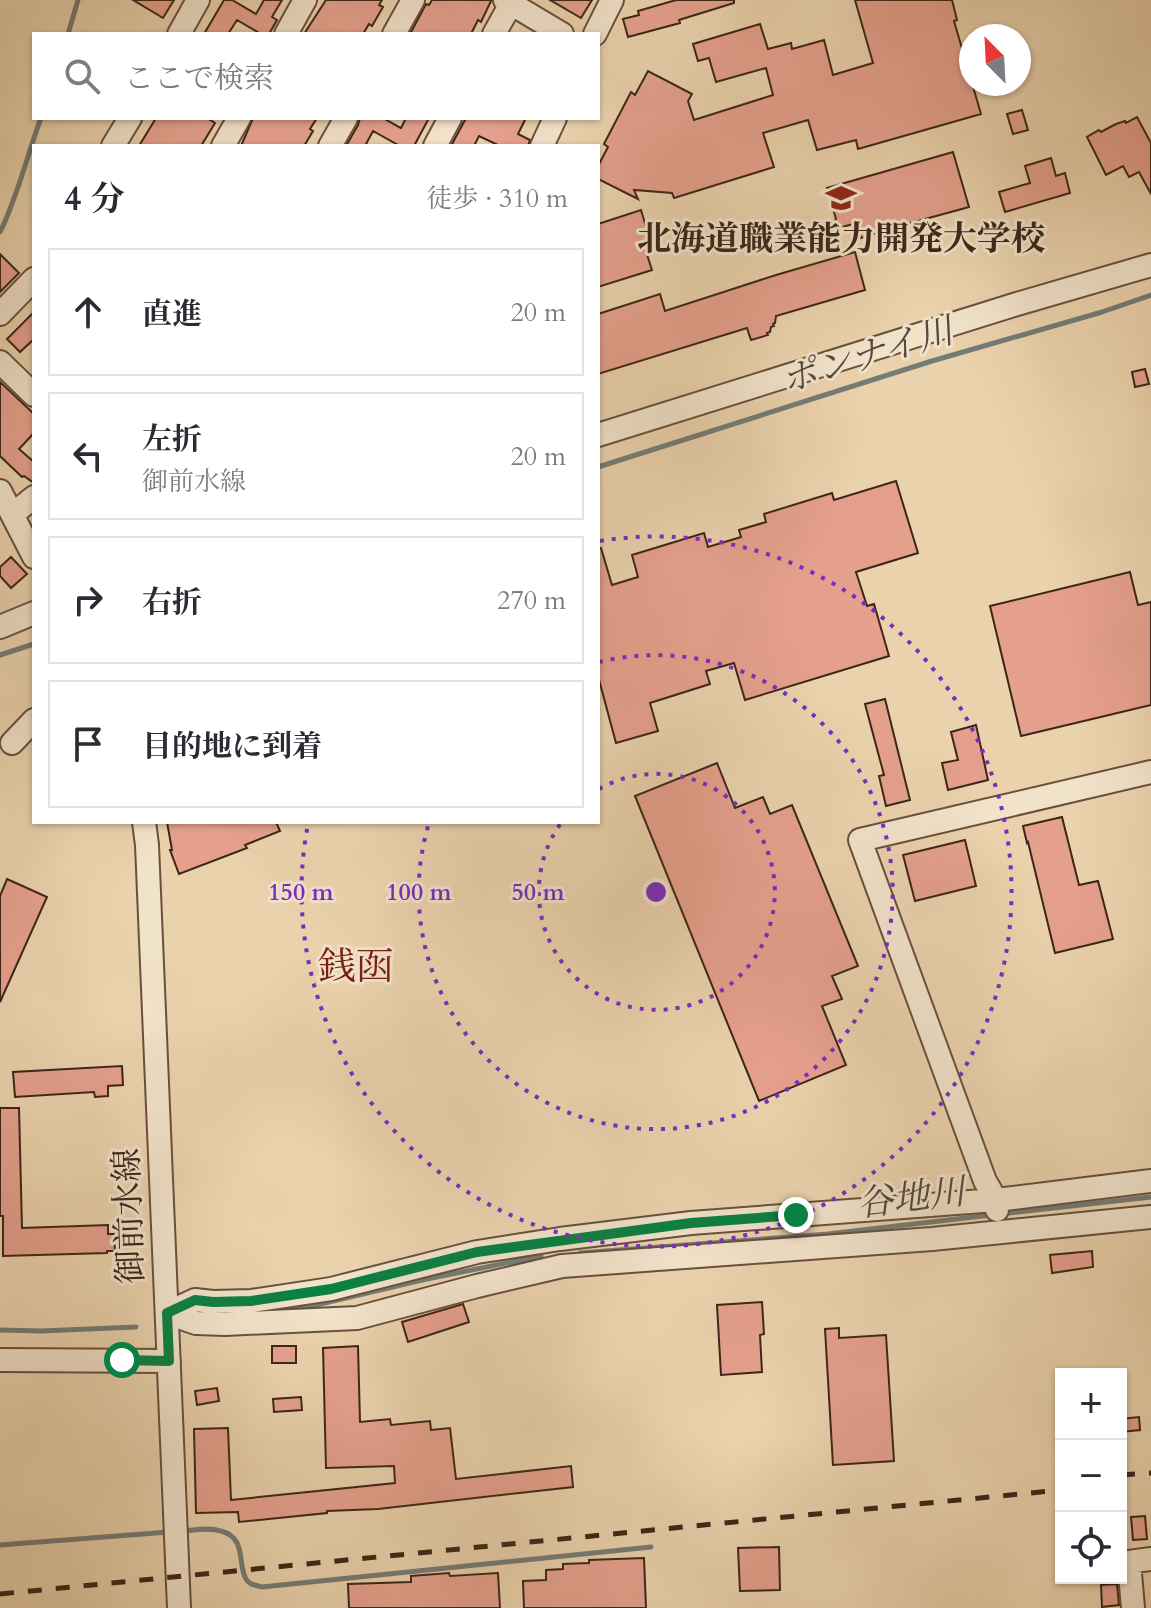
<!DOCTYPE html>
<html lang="ja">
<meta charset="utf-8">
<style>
body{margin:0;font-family:Cardo,"Noto Serif JP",serif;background:#f2f2f3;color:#2b2b33}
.controls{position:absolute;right:24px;bottom:24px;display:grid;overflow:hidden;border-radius:0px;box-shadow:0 2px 6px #0004}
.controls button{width:72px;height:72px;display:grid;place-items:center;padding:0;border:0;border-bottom:2px solid #e1e1e2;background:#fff;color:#2b2b33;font:40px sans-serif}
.compass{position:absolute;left:959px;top:24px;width:72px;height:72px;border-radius:50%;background:#fff;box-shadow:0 2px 6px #0004;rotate:336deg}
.stop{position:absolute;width:24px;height:24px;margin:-18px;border:6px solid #0b8043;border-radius:50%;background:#fff}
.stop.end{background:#0b8043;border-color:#fff;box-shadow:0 2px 8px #0008}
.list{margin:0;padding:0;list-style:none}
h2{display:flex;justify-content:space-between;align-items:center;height:104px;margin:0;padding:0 32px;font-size:34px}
h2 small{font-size:26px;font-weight:400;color:#7c7c81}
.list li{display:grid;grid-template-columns:52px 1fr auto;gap:24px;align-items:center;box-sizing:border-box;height:128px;margin:0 16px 16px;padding:0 16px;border:2px solid #e1e1e2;border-radius:0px}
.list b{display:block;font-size:30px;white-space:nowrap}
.list p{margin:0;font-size:26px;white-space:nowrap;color:#7c7c81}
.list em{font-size:26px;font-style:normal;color:#7c7c81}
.icon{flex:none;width:44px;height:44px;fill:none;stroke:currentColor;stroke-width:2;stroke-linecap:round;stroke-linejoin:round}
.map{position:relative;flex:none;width:1151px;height:1608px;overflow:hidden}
.search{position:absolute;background:#fff;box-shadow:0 2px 6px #0004;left:32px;top:32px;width:568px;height:88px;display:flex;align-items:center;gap:20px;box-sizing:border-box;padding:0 28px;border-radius:0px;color:#7c7c81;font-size:30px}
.panel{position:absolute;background:#fff;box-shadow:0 2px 6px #0004;left:32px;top:144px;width:568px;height:680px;border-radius:0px}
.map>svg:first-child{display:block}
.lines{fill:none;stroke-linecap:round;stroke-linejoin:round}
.stream{stroke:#757c75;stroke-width:5}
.building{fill:#e5a08d;stroke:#3d2519;stroke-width:2}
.minor-casing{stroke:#68503e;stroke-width:26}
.minor{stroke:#f1e2ca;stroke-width:22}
.rail{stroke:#3d2519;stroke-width:5;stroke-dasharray:14 14;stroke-linecap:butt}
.route{stroke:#0b8043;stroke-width:10}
.ring{fill:none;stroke:#7b2cbf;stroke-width:4;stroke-dasharray:4 8}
.labels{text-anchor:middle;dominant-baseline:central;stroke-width:6;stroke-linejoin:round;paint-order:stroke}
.poi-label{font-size:34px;font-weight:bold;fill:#3d2519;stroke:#f1e2ca}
.street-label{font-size:34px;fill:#3d2519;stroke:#f1e2ca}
.water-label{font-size:36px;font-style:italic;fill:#54493f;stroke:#f1e2ca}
.quarter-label{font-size:38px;fill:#7a1f14;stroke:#f1e2ca}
.centre{fill:#7b2cbf;stroke:#f1e2ca;stroke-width:4}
.ring-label{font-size:24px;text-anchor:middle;font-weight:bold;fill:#7b2cbf;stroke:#f1e2ca;stroke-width:6;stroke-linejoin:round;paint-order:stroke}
</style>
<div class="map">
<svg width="1151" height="1608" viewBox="0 0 1151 1608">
<rect width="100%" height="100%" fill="#ead2ad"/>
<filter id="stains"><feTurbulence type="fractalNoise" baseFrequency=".0025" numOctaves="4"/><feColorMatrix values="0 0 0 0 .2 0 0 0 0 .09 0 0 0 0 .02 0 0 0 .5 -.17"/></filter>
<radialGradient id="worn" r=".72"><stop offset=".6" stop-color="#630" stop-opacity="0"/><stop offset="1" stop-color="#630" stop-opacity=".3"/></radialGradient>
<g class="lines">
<path class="stream" d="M68 34 78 0
M0 232C18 196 27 155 41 118
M598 467 932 361 1102 312 1151 295
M0 655 34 644
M1001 1214 1151 1197
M580 1253 828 1234 991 1215
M291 1311 422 1280 541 1256
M0 1330 41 1331 136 1327
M182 1531C195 1530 209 1527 221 1531 247 1538 237 1563 246 1579 249 1585 256 1585 262 1587L651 1547
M0 1545 169 1532"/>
</g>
<path class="building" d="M133 0H174L163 18Z
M224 0H232L256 14 264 0H282L272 17 277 20 269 34H261L237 20 228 34H204Z
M326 0H382L379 5 383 7 372 26 369 24 363 34H304Z
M432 0H491V1L481 22 478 20 471 34H410L426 4 429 5Z
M550 0H592L581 18Z
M676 0H734V3L679 20 680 23 628 37 623 19 639 15 638 11Z
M855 0H952L957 20 954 21 981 114 858 149 856 140 817 150 808 120 763 133 774 167 674 198 672 193 634 190 638 199 598 179V166L608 147 604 144 631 92 635 95 648 71 692 94 688 101 694 120 773 95 766 68 716 82 709 58 698 61 693 44 760 24 768 49 791 43 792 49 824 40 833 75 873 63Z
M1022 110 1028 130 1013 134 1007 114Z
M1137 117 1151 143V194L1139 172 1129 177 1123 166 1106 175 1087 137 1099 130 1101 132 1116 124 1125 121 1126 123Z
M156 118H207L215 123 201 146H139Z
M253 118H317L310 129 313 131 304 146H241Z
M360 118H383L401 128 406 118H429L414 146H400L373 131 365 146H346L358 125Z
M466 118H526L518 134 530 140 528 146H500L479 136 474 146H451Z
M953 152 969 207 896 227 897 231 880 236 879 232 861 238 857 223 827 231 836 219 827 188Z
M1051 158 1056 176 1065 173 1070 193 1005 212 999 192 1030 183 1025 166Z
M641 210 650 240 643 242 652 270 598 287V224Z
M855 252 865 290 776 316 775 323 773 324 774 326 771 327 770 332 767 333 768 335 751 340 747 328 598 374V314L660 294 665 311 776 275Z
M0 254 19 273 0 292Z
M34 312V339L20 352 7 339Z
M1145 369 1149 384 1135 387 1132 372Z
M0 382 34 414V433L19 449 34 462V483L24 476 22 477 0 456Z
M896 481 918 553 856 572 867 606 874 604 889 656 745 700 734 663 706 671 710 684 650 703 658 731 616 743 598 676V549L601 548 612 585 638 577 632 555 704 533 708 547 741 537 739 530 766 522 764 514 832 493 834 500Z
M11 557 27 574 11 588 0 576V567Z
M1130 572 1138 605 1151 602V705L1021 736 990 606Z
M885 699 910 800 886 806 879 776 884 775 865 704Z
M976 725 988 780 948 790 942 763 958 760 951 732Z
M717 763 735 808 763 797 770 814 792 805 858 966 832 976 842 999 822 1006 846 1065 759 1101 635 796Z
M1062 817 1079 885 1098 881 1113 939 1055 953 1028 842 1027 843 1023 826Z
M167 822H276L280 831 245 845 247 848 179 874 170 850H172Z
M965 840 976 886 915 901 903 855Z
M7 879 47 897 0 1002V896Z
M122 1066 123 1085 108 1086V1096L95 1097 94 1092 15 1097 13 1072Z
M0 1108H19L22 1228 108 1225V1234H114L115 1251H107V1253L3 1256V1216H0Z
M1092 1251 1093 1267 1052 1273 1050 1255Z
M762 1302 764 1334 760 1335 762 1372 721 1375 717 1305Z
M463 1304 469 1322 408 1342 402 1322Z
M839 1328V1338L886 1335 894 1461 833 1465 825 1329Z
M272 1346H296V1363H272Z
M358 1346 360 1422 390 1419 391 1425 430 1421 431 1430 450 1428 456 1479 571 1466 573 1487 378 1509 327 1511V1513L239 1522 238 1512 196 1513 194 1429 228 1428 231 1500 395 1483 394 1466 326 1468 323 1348Z
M217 1388 219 1401 197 1405 195 1391Z
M301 1397 302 1410 274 1412 273 1399Z
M1139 1417 1140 1430 1121 1432V1419Z
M1145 1516 1147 1539 1133 1540 1131 1517Z
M779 1547 780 1590 740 1591 738 1548Z
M644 1558 646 1608H524L523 1581 546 1580V1570L563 1569V1564L589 1563V1560Z
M449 1573 450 1576 498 1573 500 1608H349L348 1584 411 1582V1576Z
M1117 1584 1119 1605 1102 1607 1101 1585Z"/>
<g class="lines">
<g class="minor-casing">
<path id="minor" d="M505 0 562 34
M179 34 198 0
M286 34 305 0
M394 34 413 0
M494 34 513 0
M595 34 612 0
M113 146 130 118
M223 146 239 118
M330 146 346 118
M435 146 450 118
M542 146 555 118
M0 314 34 279
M0 362 34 395
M598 435 1017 304 1151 265
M0 491 34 557
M13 514 34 497
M0 627 34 613
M12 743 34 720
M144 822 147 845 179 1608
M997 1210 996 1200 985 1181 860 840 1151 772
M167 1313 195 1300 213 1302 251 1301 331 1289 477 1252 560 1239 691 1223 996 1200 1151 1181
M167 1313 196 1323 225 1324 357 1318 477 1286 562 1266 932 1239 1151 1217
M0 1360 169 1361
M1133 1608 1129 1562 1151 1559"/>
</g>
<use href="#minor" class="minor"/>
<path class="rail" d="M1121 1475 1151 1473
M0 1594 1061 1490"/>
</g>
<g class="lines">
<path class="route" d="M122 1360 169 1361 167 1313 195 1300 213 1302 251 1301 331 1289 477 1252 691 1223 796 1215"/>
</g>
<g class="ring">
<path d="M599 789A118 118 0 1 1 561 823"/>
<path d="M599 662A237 237 0 1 1 429 823"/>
<path d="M600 541A355 355 0 1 1 308 824"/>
</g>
<defs>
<g id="university-bare" transform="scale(2.4)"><path d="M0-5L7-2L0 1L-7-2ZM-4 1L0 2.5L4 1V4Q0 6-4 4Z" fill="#8f2418" stroke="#f1e2ca" stroke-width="2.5" paint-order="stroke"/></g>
</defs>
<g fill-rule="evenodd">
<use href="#university-bare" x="841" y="198"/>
</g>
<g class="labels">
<g class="poi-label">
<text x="841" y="239">北海道職業能力開発大学校</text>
</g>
<g class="street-label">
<text transform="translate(129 1216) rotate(-92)">御前水線</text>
</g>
<g class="water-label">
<text transform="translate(867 356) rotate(-17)">ポンナイ川</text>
<text transform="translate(911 1198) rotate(-7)">谷地川</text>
</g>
<g class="quarter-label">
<text x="356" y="967">銭函</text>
</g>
</g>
<circle cx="656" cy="892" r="12" class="centre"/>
<g class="ring-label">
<text x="301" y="900">150 m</text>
<text x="419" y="900">100 m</text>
<text x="538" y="900">50 m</text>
</g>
<rect width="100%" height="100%" filter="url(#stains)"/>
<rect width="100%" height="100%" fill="url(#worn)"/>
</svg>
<div class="controls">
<button>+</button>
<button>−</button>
<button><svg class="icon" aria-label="locate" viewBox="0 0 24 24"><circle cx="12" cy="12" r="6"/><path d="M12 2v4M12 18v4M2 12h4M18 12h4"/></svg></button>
</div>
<svg class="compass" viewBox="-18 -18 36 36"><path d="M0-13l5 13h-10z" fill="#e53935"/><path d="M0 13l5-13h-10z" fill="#7c7c81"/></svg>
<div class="stop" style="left:122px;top:1360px"></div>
<div class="stop end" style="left:796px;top:1215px"></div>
<div class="search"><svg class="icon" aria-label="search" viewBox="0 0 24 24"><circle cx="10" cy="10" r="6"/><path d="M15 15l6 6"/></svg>ここで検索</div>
<section class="panel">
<h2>4 分<small>徒歩 · 310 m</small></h2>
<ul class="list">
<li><svg class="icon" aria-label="ahead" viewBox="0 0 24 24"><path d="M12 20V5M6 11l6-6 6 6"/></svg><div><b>直進</b></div><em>20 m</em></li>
<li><svg class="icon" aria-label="left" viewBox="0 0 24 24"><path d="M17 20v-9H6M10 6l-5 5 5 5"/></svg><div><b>左折</b><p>御前水線</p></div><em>20 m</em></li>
<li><svg class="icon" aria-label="right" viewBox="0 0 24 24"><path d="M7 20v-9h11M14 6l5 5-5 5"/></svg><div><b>右折</b></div><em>270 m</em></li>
<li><svg class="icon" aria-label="arrive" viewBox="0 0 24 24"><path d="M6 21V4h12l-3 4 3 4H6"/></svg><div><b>目的地に到着</b></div></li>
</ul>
</section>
</div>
